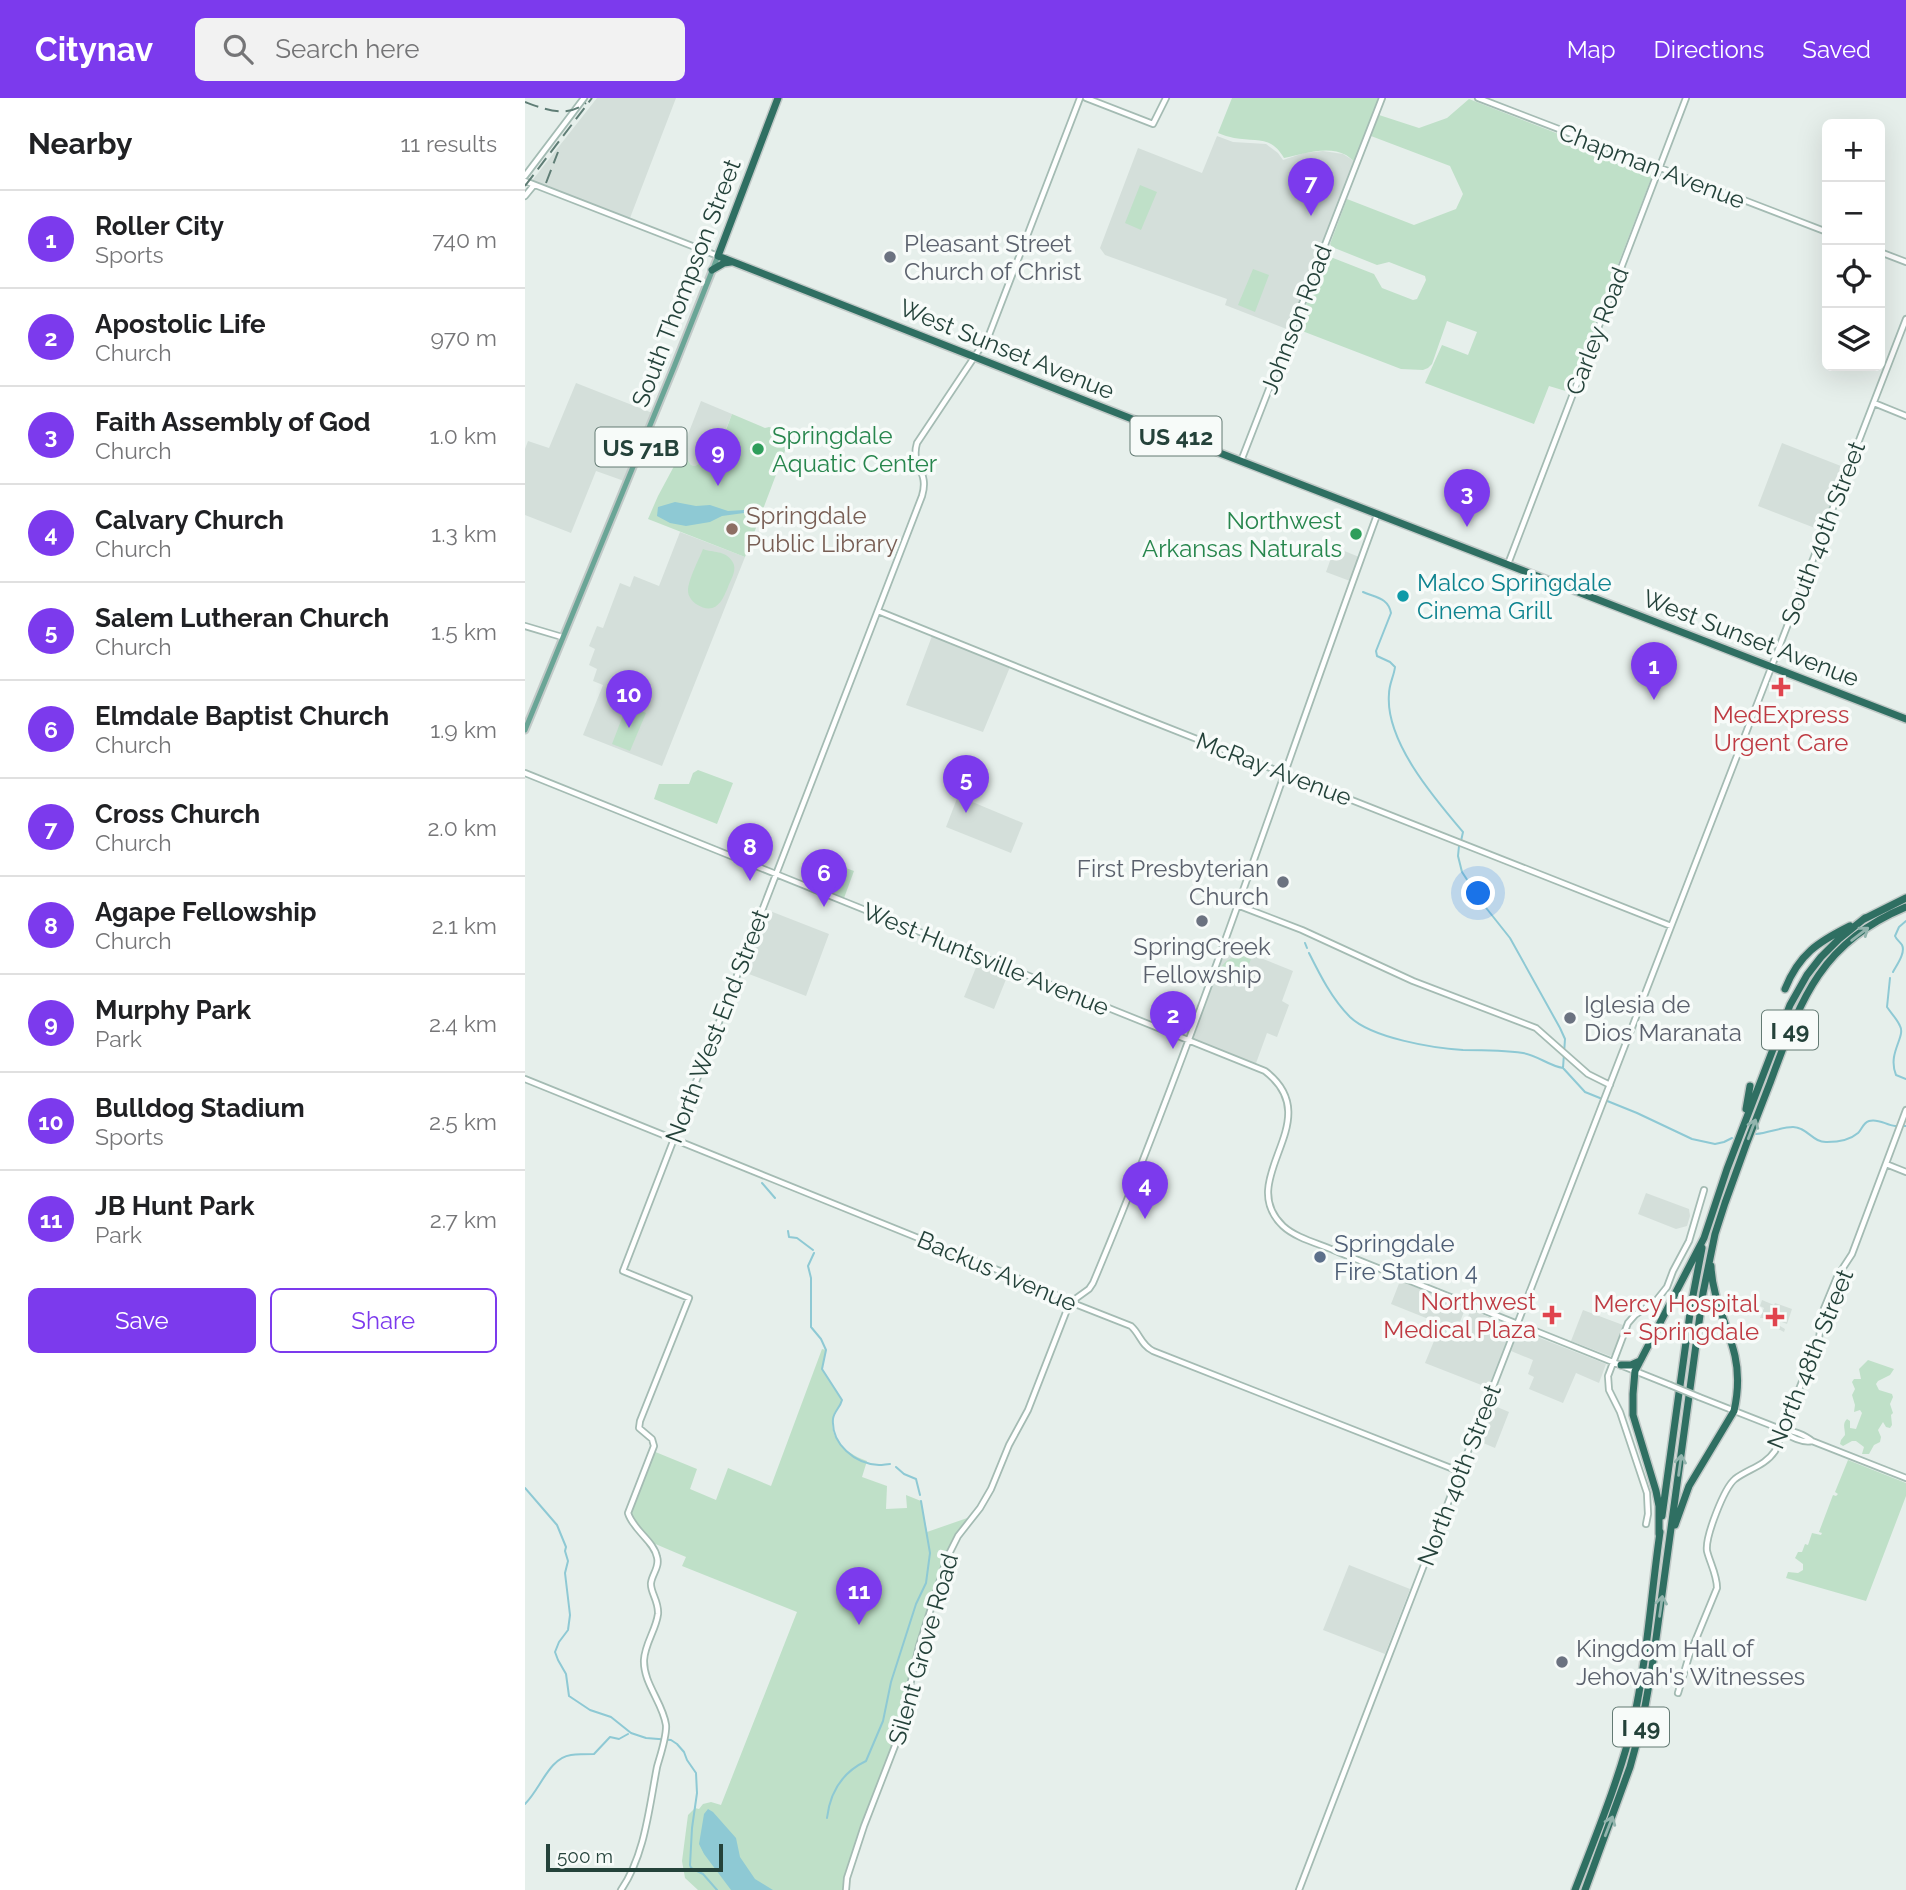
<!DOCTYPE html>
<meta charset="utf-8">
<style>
body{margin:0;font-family:Raleway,sans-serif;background:#f2f2f2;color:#202124}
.controls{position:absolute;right:21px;top:21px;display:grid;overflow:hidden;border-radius:10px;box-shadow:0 7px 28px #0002}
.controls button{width:63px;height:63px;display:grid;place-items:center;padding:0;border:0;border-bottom:2px solid #e0e0e0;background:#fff;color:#202124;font:35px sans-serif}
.scale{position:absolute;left:21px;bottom:18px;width:177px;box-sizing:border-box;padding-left:7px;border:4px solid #24423a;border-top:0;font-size:19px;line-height:24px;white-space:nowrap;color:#24423a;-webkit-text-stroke:5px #f7fbf9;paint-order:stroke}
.you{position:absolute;left:954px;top:796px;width:24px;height:24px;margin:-18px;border:5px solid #fff;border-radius:50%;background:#1a73e8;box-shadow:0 0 0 10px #1a73e833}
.badge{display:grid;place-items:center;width:46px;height:46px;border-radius:50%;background:#7c3aed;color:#fff;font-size:23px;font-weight:700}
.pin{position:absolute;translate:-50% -58px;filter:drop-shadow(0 2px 4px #0008)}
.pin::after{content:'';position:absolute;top:37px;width:24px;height:21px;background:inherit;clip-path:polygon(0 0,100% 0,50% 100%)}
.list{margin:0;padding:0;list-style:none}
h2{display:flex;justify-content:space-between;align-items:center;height:91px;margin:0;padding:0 28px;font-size:30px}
h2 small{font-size:23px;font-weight:400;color:#757577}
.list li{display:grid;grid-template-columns:46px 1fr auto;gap:21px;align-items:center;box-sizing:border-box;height:98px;padding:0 28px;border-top:2px solid #e0e0e0}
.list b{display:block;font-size:26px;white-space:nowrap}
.list p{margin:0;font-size:23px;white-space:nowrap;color:#757577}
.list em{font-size:23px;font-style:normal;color:#757577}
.actions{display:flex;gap:14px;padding:21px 28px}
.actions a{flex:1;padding:16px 0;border:2px solid #7c3aed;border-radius:10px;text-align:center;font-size:24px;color:#7c3aed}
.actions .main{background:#7c3aed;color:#fff}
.icon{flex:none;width:38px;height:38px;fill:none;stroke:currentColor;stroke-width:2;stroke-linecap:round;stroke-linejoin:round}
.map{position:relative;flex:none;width:1381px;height:1792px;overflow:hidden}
header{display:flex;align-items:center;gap:42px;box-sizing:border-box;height:98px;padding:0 35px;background:#7c3aed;color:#fff}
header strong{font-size:33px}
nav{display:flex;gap:38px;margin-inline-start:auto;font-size:24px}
.search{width:490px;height:63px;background:#f2f2f2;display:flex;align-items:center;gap:18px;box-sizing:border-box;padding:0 24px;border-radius:10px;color:#757577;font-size:26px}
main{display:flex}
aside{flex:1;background:#fff}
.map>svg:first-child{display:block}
.built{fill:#d4dfda}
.green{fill:#bfe0c8}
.water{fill:#8ec9d4}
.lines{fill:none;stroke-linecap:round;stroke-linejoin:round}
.stream{stroke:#8ec9d4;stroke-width:2}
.secondary-casing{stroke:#a4bbb3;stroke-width:8}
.primary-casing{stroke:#c2cac8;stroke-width:9}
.highway-casing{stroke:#c2cac8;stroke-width:10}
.secondary{stroke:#fff;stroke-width:4.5}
.primary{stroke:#6aa596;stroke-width:5}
.highway{stroke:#2f6f62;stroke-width:7}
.rail{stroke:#5f7d75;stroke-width:2;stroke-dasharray:14 7;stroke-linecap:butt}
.secondary-bridge-casing{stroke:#a4bbb3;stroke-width:8;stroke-linecap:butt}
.secondary-bridge{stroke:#fff;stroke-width:4.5}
.oneway{stroke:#93b5ae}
.worship-dot{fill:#6b7280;stroke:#f7fbf9;stroke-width:2.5}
.leisure-dot{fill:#2e9e5b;stroke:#f7fbf9;stroke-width:2.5}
.education-dot{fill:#8d6e63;stroke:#f7fbf9;stroke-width:2.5}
.culture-dot{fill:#0f9aa8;stroke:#f7fbf9;stroke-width:2.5}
.health-dot{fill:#e0444e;stroke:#f7fbf9;stroke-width:2.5}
.service-dot{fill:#5c6f8a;stroke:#f7fbf9;stroke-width:2.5}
.labels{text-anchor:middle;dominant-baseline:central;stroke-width:7;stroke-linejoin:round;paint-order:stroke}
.shield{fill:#f7fbf9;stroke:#637a73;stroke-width:2}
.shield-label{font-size:23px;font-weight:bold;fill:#24423a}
.street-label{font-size:24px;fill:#24423a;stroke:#f7fbf9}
.worship-label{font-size:24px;fill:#5b616d;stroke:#f7fbf9;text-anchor:start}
.leisure-label{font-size:24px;fill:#27864d;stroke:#f7fbf9;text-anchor:start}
.education-label{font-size:24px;fill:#785e54;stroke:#f7fbf9;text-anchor:start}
.culture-label{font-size:24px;fill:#0d838f;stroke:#f7fbf9;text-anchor:start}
.health-label{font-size:24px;fill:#be3a42;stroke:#f7fbf9;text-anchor:end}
.service-label{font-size:24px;fill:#4e5e75;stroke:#f7fbf9;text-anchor:start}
</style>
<header>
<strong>Citynav</strong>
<div class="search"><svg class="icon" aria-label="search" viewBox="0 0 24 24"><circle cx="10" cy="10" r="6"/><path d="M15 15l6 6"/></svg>Search here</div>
<nav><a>Map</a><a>Directions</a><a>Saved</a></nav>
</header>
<main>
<aside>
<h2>Nearby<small>11 results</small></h2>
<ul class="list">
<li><span class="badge">1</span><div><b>Roller City</b><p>Sports</p></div><em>740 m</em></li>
<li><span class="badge">2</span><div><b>Apostolic Life</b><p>Church</p></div><em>970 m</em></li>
<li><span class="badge">3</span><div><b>Faith Assembly of God</b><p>Church</p></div><em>1.0 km</em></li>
<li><span class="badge">4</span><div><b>Calvary Church</b><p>Church</p></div><em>1.3 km</em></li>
<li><span class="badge">5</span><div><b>Salem Lutheran Church</b><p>Church</p></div><em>1.5 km</em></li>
<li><span class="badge">6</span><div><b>Elmdale Baptist Church</b><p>Church</p></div><em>1.9 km</em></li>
<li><span class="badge">7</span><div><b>Cross Church</b><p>Church</p></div><em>2.0 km</em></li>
<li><span class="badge">8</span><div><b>Agape Fellowship</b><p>Church</p></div><em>2.1 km</em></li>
<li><span class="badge">9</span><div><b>Murphy Park</b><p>Park</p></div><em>2.4 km</em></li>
<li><span class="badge">10</span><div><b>Bulldog Stadium</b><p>Sports</p></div><em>2.5 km</em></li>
<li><span class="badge">11</span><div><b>JB Hunt Park</b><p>Park</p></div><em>2.7 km</em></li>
</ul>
<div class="actions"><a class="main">Save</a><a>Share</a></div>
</aside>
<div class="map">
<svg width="1381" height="1792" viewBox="0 0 1381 1792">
<rect width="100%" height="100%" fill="#e6efeb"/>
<path class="built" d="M72 0H151L105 120 6 84Z
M692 38 708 44 741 46 753 55 758 62 779 55 798 53 818 56 829 63 764 232 700 207 702 201 580 157 575 150 613 50 677 75Z
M51 285 130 316 102 384 71 373 46 435 0 417V351L3 343 24 350Z
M176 303 207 316 193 351 177 365 170 368 166 367 162 361 155 357Z
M1257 345 1321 370 1295 432 1233 408Z
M155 434 220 459 137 668 58 637 78 587 68 583 72 571 64 567 70 551 64 548 72 528 78 530 95 485 105 489 109 478 134 488Z
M810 449 834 459 825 483 801 474Z
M407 538 485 569 458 634 381 607Z
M433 698 498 725 486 755 421 729Z
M240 811 304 836 281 898 216 873Z
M698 845 768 873 757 903 764 907 752 939 742 935 730 968 663 942Z
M454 862 484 874 469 911 439 899Z
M1121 1095 1164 1111 1165 1118 1162 1128 1151 1131 1113 1116Z
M875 1183 939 1208 940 1211 928 1242 932 1243 946 1212 986 1228 987 1232 964 1290 900 1265 916 1226 866 1206Z
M1237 1202 1249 1207 1250 1205 1267 1211 1262 1226 1254 1223 1252 1226 1260 1231 1259 1234 1248 1228 1249 1224 1238 1220H1235L1239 1210 1235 1208Z
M1058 1212 1098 1227 1088 1256 1085 1258 1046 1243Z
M997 1233 1081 1266 1074 1285 1051 1275 1038 1305 1004 1291 1009 1279 1003 1276 1008 1262 986 1253 993 1235Z
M965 1306 984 1314 970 1350 951 1342Z
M824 1467 885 1491 860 1556 798 1532Z"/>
<path class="green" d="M707 0H854L829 63C826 61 824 59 821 57 803 47 778 56 759 60 746 37 731 44 709 40 704 39 698 37 693 35Z
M944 1 1129 73 1044 294 1024 288 1009 326 900 285 917 247 943 257 952 234 922 223 907 266 903 270 898 272 876 271 772 231 799 160 803 158 849 176 857 190 888 202 892 201 901 182 900 178 864 164 852 167 807 149 805 146 822 101 889 127 931 111 938 96 925 68 846 38 854 17 894 30 922 20Z
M615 87 632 94 616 132 600 125Z
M728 171 744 177 730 214 713 207Z
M207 316 240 330 244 329 266 337 220 459 123 421 133 398 155 357 162 361 166 367 170 368C194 357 198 339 207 316Z
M178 451C188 455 200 452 207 463 213 471 206 481 203 489 197 504 190 518 171 506 167 503 163 498 163 493 163 482 174 461 178 451Z
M102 607 121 615 105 653 87 646Z
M173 672 208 685 192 726 129 701 134 686H164L168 675Z
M310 766 329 773 319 800 300 792Z
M717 858 726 861 718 881 714 882 693 875C698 864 704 859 717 858Z
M297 1251 301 1252 297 1271 317 1302C316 1309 311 1310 309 1317 301 1340 323 1357 342 1363L337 1379 362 1388 361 1411 382 1410 381 1397 396 1403 402 1434 448 1418 427 1448 394 1548 379 1617 319 1792H173L160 1780 157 1763 163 1717 170 1710 174 1711 178 1706 186 1704 196 1707 272 1514 157 1468 161 1459 121 1442 107 1425 104 1411 128 1353 172 1371 165 1391 191 1402 203 1370 246 1388Z
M1343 1262 1369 1271 1365 1277 1353 1283 1351 1286 1354 1292 1367 1296 1368 1299 1365 1306 1368 1315 1366 1317 1367 1327 1365 1330 1361 1329 1358 1324 1353 1332 1356 1339 1355 1344 1349 1347 1344 1356H1337L1339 1349 1331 1343H1327L1318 1348 1315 1346 1316 1342 1320 1337C1320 1330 1317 1326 1322 1321L1325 1323V1330L1331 1331 1337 1315 1335 1312 1329 1314 1330 1307 1327 1297 1330 1291 1327 1284 1329 1281H1336L1334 1271Z
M1323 1362 1381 1385V1398L1341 1503 1261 1480 1263 1474 1273 1475 1278 1472V1466L1270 1460 1273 1454H1277L1280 1446 1283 1447 1287 1435 1296 1437 1297 1435 1294 1434 1308 1397 1311 1398 1313 1396 1310 1394Z"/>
<path class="water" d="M150 404 171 408 185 407 203 413 219 412V415L197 418 185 424 161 428 145 425 132 418 133 409Z
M183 1711 188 1714 211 1740 215 1759 230 1781 248 1792H206L179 1756 174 1746 179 1716Z"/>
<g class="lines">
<path class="stream" d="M838 494C852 500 863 500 866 515L851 553 852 558 865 564 870 569C869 578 864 586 864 596 860 643 909 700 938 734L936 743
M934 748 933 758 937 774 958 806 985 840 1035 930 1040 941 1038 970 1060 994 1112 1015 1167 1041 1190 1046 1199 1044 1207 1040
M780 845 782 850
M784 855C795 877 807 901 825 919 847 940 907 950 938 952 958 952 978 952 998 955 1012 957 1024 968 1038 970
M1368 874C1371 868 1381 855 1377 847 1375 844 1371 841 1370 838L1374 829 1381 823
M1365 880 1362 909C1366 915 1372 921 1375 928 1381 939 1362 955 1371 977L1381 981
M1231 1036C1243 1035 1257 1029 1268 1029 1282 1029 1288 1045 1302 1044 1312 1044 1325 1042 1333 1035 1337 1031 1338 1025 1344 1023 1353 1020 1361 1027 1370 1028 1374 1028 1377 1028 1381 1028
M237 1085 250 1100
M263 1133 264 1139 272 1140 288 1152
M289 1155 283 1168 286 1180V1229L296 1241 301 1252 297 1271 317 1302C315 1310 309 1313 308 1321 306 1346 330 1366 354 1367 358 1367 362 1366 365 1366
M371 1369 379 1376 391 1381 395 1397
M0 1390 32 1427 41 1449 40 1453 43 1463 40 1475 45 1517 43 1532 34 1544 30 1554 33 1562 41 1576 44 1598 65 1612 86 1619 106 1635 121 1640 146 1642 152 1646 159 1654 162 1662 171 1675 172 1695 167 1730 165 1767 166 1770 178 1776 192 1792
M0 1706C16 1690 24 1660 46 1657 54 1656 62 1656 69 1656L85 1639 94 1641 103 1636
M302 1720C305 1694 318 1674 341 1663L358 1623 366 1584 391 1506 401 1485 405 1455 396 1403"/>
<g class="secondary-casing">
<path id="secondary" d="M561 0 628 26 641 0
M953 0 1302 134
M0 78 59 0
M0 83 193 158
M0 98 9 87
M1355 154 1381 164
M1349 305 1381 318
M716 363 857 0
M983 466 1161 0
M353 513 616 619 1146 828
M0 528 37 539
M0 675 740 973C805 1023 708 1080 758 1128 772 1141 796 1146 813 1154L1145 1287
M712 807 777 832 888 883 1011 930 1063 976 1085 987
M0 981 517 1190 545 1204 606 1228C615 1236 616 1247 628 1253L936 1374
M1361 1066 1381 1074
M546 1204 564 1191 568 1185C674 933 758 673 852 417
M1174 1299 1258 1332C1267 1332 1280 1337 1287 1343L1381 1380
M1259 1333C1264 1339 1278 1345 1287 1343
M1121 1426 1123 1416 1122 1395 1095 1314 1084 1292 1083 1278 1103 1225 1110 1217 1130 1204 1142 1189 1148 1173 1164 1143 1179 1092
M1153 1595 1164 1558 1192 1490C1192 1477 1185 1465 1182 1453 1180 1439 1199 1390 1210 1381 1223 1371 1240 1368 1250 1353L1294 1240 1298 1213 1312 1179 1327 1156 1381 1012
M96 1792C120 1757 124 1710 132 1669 135 1658 142 1638 141 1627 138 1605 118 1585 119 1562 120 1545 131 1532 133 1516 134 1503 125 1494 126 1485 127 1476 135 1469 132 1459 129 1443 108 1432 103 1415L129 1348 127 1341 114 1330 115 1323 164 1200 98 1173 397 398C405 372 385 369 392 345L464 237 555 0
M321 1792 322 1780 339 1728 373 1640 394 1548 422 1460 433 1438 455 1410 466 1391 484 1347 503 1312 545 1204
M774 1792 846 1604 1381 221"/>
</g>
<g class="primary-casing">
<path id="primary" d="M0 632 149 269 193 158"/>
</g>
<g class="highway-casing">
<path id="highway" d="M253 0 193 158 602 319 1381 621
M187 172 199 165 206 164
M1339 821 1381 800
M1260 891C1274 856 1293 844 1325 828
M1221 1011 1225 988
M1096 1267H1106L1115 1263
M1137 1418 1166 1208 1177 1150
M1150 1427 1164 1388 1209 1313C1213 1295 1214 1276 1210 1258 1203 1227 1187 1200 1186 1168
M1134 1436V1408L1131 1393 1108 1317V1296L1110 1273 1179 1140 1202 1071 1265 907 1282 877 1296 859 1314 841 1340 820
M1050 1792C1071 1737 1094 1682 1108 1625 1122 1562 1126 1497 1135 1434
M1060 1792 1105 1669 1117 1625 1127 1570 1178 1195 1190 1136 1200 1105C1214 1065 1229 1025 1245 985 1275 904 1294 845 1381 809"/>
</g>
<use href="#secondary" class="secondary"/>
<use href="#primary" class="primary"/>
<use href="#highway" class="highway"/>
<path class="rail" d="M0 4C22 12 41 20 61 5
M21 85 33 54
M0 88 67 0"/>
<g class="secondary-bridge-casing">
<path id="secondary-bridge" d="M1145 1287 1174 1299"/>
</g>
<use href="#secondary-bridge" class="secondary-bridge"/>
</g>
<defs><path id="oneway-shaft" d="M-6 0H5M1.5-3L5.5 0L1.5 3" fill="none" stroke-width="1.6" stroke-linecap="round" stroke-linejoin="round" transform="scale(1.75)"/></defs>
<g class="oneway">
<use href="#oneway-shaft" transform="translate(1335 836) rotate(-37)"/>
<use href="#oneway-shaft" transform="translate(1227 1031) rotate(-69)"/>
<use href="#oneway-shaft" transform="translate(1155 1367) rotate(-82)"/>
<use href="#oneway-shaft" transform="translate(1136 1508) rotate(-82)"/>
<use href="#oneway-shaft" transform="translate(1084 1728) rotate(-69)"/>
</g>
<g class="worship-dot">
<circle cx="365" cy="159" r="7"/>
<circle cx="758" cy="784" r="7"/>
<circle cx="677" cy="823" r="7"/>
<circle cx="1045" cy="920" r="7"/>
<circle cx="1037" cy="1564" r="7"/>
</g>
<g class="leisure-dot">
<circle cx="233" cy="351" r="7"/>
<circle cx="831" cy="436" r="7"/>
</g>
<circle class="education-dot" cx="207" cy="431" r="7"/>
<circle class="culture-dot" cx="878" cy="498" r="7"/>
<g class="health-dot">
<path d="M1252.5 578.5h7v7h7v7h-7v7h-7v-7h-7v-7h7z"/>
<path d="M1023.5 1206.5h7v7h7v7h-7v7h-7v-7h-7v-7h7z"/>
<path d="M1246.5 1208.5h7v7h7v7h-7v7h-7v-7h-7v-7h7z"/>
</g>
<circle class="service-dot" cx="795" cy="1159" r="7"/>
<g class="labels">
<g class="shield">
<rect x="605.5" y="318.5" width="91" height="39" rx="5"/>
<rect x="70.5" y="329.5" width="91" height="39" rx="5"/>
<rect x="1237" y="912.5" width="56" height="39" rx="5"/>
<rect x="1088" y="1609.5" width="56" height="39" rx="5"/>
</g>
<g class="shield-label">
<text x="651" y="338">US 412</text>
<text x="116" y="349">US 71B</text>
<text x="1265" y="932">I 49</text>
<text x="1116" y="1629">I 49</text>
</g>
<g class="street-label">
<text transform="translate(1127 68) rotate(21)">Chapman Avenue</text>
<text transform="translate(161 185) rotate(-69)">South Thompson Street</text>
<text transform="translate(771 221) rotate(-69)">Johnson Road</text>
<text transform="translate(1072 233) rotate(-69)">Carley Road</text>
<text transform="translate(482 251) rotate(22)">West Sunset Avenue</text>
<text transform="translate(1298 435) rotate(-69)">South 40th Street</text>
<text transform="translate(1226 540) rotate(21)">West Sunset Avenue</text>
<text transform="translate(749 671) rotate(21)">McRay Avenue</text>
<text transform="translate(461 861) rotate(22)">West Huntsville Avenue</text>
<text transform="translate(192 928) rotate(-69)">North West End Street</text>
<text transform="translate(472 1173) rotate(23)">Backus Avenue</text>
<text transform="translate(1285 1261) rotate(-68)">North 48th Street</text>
<text transform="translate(934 1377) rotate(-69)">North 40th Street</text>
<text transform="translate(398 1551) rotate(-74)">Silent Grove Road</text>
</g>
<g class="worship-label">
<text x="379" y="145">Pleasant Street<tspan x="379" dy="28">Church of Christ</tspan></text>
<text x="744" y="770" text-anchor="end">First Presbyterian<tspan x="744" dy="28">Church</tspan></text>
<text x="677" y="848" text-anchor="middle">SpringCreek<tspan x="677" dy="28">Fellowship</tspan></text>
<text x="1059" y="906">Iglesia de<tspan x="1059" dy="28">Dios Maranata</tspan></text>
<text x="1051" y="1550">Kingdom Hall of<tspan x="1051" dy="28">Jehovah's Witnesses</tspan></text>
</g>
<g class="leisure-label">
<text x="247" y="337">Springdale<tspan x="247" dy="28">Aquatic Center</tspan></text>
<text x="817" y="422" text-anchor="end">Northwest<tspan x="817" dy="28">Arkansas Naturals</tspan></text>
</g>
<g class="education-label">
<text x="221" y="417">Springdale<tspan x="221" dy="28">Public Library</tspan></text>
</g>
<g class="culture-label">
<text x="892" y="484">Malco Springdale<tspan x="892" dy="28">Cinema Grill</tspan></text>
</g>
<g class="health-label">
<text x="1256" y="616" text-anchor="middle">MedExpress<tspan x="1256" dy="28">Urgent Care</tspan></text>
<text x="1011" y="1203">Northwest<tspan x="1011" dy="28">Medical Plaza</tspan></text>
<text x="1234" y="1205">Mercy Hospital<tspan x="1234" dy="28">- Springdale</tspan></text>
</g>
<g class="service-label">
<text x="809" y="1145">Springdale<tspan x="809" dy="28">Fire Station 4</tspan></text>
</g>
</g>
</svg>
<div class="controls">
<button>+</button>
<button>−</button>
<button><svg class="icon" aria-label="locate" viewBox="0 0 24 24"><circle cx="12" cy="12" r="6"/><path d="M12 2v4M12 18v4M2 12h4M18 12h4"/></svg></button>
<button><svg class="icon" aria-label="layers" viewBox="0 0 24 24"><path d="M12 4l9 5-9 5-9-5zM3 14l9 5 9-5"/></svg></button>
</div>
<div class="scale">500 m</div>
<div class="you"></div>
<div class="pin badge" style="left:1129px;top:602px">1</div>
<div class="pin badge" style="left:648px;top:951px">2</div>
<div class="pin badge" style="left:942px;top:429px">3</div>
<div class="pin badge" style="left:620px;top:1121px">4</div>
<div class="pin badge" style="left:441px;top:715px">5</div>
<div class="pin badge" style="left:299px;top:809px">6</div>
<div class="pin badge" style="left:786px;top:118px">7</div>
<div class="pin badge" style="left:225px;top:783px">8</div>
<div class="pin badge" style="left:193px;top:388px">9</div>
<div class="pin badge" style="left:104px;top:630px">10</div>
<div class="pin badge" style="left:334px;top:1527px">11</div>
</div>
</main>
